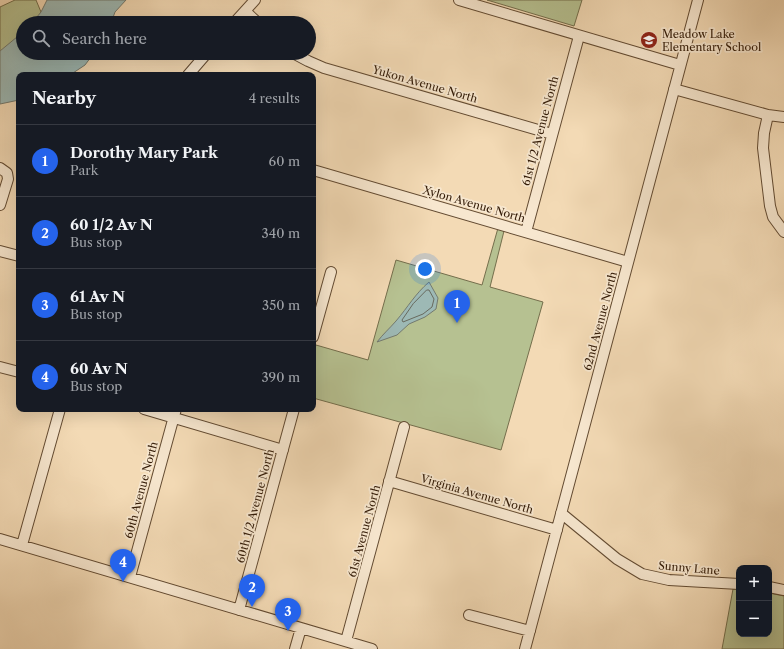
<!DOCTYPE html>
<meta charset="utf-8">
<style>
body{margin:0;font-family:"Libre Caslon Text",serif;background:#20242c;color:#f1f3f6}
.controls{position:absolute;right:12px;bottom:12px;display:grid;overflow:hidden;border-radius:8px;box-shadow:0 4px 16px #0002}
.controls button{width:36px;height:36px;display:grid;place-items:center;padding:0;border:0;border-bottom:1px solid #363941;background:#171b24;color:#f1f3f6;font:20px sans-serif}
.you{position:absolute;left:425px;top:269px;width:14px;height:14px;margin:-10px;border:3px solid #fff;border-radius:50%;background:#1a73e8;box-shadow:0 0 0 6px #1a73e833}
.badge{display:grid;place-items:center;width:26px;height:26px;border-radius:50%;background:#2563eb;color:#fff;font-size:13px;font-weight:700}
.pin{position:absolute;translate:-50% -33px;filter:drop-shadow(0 1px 2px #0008)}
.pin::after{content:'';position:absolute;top:21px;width:14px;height:12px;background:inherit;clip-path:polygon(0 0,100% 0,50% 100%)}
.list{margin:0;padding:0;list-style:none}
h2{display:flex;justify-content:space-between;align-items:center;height:52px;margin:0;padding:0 16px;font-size:17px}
h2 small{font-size:13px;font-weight:400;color:#9ea1a6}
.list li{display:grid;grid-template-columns:26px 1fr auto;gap:12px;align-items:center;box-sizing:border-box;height:72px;padding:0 16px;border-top:1px solid #363941}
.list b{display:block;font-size:15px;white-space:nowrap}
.list p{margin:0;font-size:13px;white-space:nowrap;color:#9ea1a6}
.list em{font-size:13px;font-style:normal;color:#9ea1a6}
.icon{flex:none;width:22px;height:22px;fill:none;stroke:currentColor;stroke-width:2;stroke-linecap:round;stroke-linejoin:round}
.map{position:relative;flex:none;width:784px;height:649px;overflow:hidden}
.search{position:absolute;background:#171b24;box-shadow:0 4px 16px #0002;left:16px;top:16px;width:300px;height:44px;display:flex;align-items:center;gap:10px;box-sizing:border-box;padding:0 14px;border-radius:22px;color:#9ea1a6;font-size:15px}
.panel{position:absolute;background:#171b24;box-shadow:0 4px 16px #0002;left:16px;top:72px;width:300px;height:340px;border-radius:8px}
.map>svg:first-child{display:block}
.green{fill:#b6c191;stroke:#746e4c}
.water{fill:#9db9b5;stroke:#737a6f}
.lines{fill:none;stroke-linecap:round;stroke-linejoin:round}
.shore{stroke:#686a5e;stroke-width:1}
.minor-casing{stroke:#634b32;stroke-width:12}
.minor{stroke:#f7e7cf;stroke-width:10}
.labels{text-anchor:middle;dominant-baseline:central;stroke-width:3.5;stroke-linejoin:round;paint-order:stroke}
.poi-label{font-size:11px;fill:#331b07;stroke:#f7e7cf;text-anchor:start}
.street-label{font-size:11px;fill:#331b07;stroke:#f7e7cf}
</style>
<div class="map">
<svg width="784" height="649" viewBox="0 0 784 649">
<rect width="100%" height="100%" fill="#f3dab5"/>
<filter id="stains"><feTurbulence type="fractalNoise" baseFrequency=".005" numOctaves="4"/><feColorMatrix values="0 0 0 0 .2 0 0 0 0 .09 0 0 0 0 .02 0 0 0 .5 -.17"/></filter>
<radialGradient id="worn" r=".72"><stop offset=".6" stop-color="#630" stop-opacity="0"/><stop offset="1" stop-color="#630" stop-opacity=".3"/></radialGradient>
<path class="green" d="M15 0H36L41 12 37 23H23V49L0 69V7Z
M487 0H582L574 26Z
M498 228 504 231 490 287 543 302 501 450 313 398V355L316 345 368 360 396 260 482 285Z
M733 589H739V634H769V593L784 596V649H722Z"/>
<path class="water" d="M47 0H126L115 12 111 23H32L41 12Z
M23 32V53H94L85 65 70 75H19V100L0 104V51Z
M429 282 438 298 436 309 425 317 409 324 397 335 377 342C383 334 390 328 396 321 408 307 415 294 429 282Z"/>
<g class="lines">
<path class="shore" d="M427 290H429L434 299 432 307 423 314 403 322 402 320 413 304Z"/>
<g class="minor-casing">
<path id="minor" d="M459 0 680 65
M245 11 258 23
M234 23 255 0
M293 53 308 61 324 68 552 134
M188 75 207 53
M674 89 768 115 784 117
M768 115 764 133 763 148 770 206 773 217 784 232
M0 168 7 173 8 179 0 205
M313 170 628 262
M526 232 579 36
M0 251 19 256
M313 337 331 272
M0 367 19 372
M144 409 283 450
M389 481 557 530
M561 513 617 559 642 574 669 580 739 584
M0 539 372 649
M22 545 60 409
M130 577 176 409
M769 587 784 590
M239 610 294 409
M469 615 530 631
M346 641 404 427
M295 649 301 628
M525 649 698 0"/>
</g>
<use href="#minor" class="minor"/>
</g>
<defs>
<g id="school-disc" transform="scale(0.9)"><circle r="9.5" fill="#8f2418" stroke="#f7e7cf"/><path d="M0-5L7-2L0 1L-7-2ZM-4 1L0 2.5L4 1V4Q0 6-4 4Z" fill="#fff"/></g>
</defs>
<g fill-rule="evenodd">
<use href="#school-disc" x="649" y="40"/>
</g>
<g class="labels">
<g class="poi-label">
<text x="662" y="34">Meadow Lake<tspan x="662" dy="13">Elementary School</tspan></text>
</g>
<g class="street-label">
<text transform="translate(425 84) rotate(16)">Yukon Avenue North</text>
<text transform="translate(540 131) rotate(-75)">61st 1/2 Avenue North</text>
<text transform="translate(474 204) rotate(16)">Xylon Avenue North</text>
<text transform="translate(600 321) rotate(-75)">62nd Avenue North</text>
<text transform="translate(141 490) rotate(-75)">60th Avenue North</text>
<text transform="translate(477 494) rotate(16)">Virginia Avenue North</text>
<text transform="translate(255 506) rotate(-75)">60th 1/2 Avenue North</text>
<text transform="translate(364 531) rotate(-75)">61st Avenue North</text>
<text transform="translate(689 568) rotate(5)">Sunny Lane</text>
</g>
</g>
<rect width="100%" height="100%" filter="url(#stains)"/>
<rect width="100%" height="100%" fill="url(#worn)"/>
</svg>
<div class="controls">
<button>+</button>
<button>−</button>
</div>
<div class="you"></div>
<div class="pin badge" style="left:457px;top:323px">1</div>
<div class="pin badge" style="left:252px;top:607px">2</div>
<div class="pin badge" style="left:288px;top:631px">3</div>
<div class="pin badge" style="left:123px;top:582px">4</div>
<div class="search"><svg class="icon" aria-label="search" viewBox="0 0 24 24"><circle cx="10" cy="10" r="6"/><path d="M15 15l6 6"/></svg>Search here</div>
<section class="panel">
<h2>Nearby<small>4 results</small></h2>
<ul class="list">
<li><span class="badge">1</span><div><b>Dorothy Mary Park</b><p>Park</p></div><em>60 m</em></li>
<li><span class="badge">2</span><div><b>60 1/2 Av N</b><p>Bus stop</p></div><em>340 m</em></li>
<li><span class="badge">3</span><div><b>61 Av N</b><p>Bus stop</p></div><em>350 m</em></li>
<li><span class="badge">4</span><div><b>60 Av N</b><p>Bus stop</p></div><em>390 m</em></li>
</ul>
</section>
</div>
